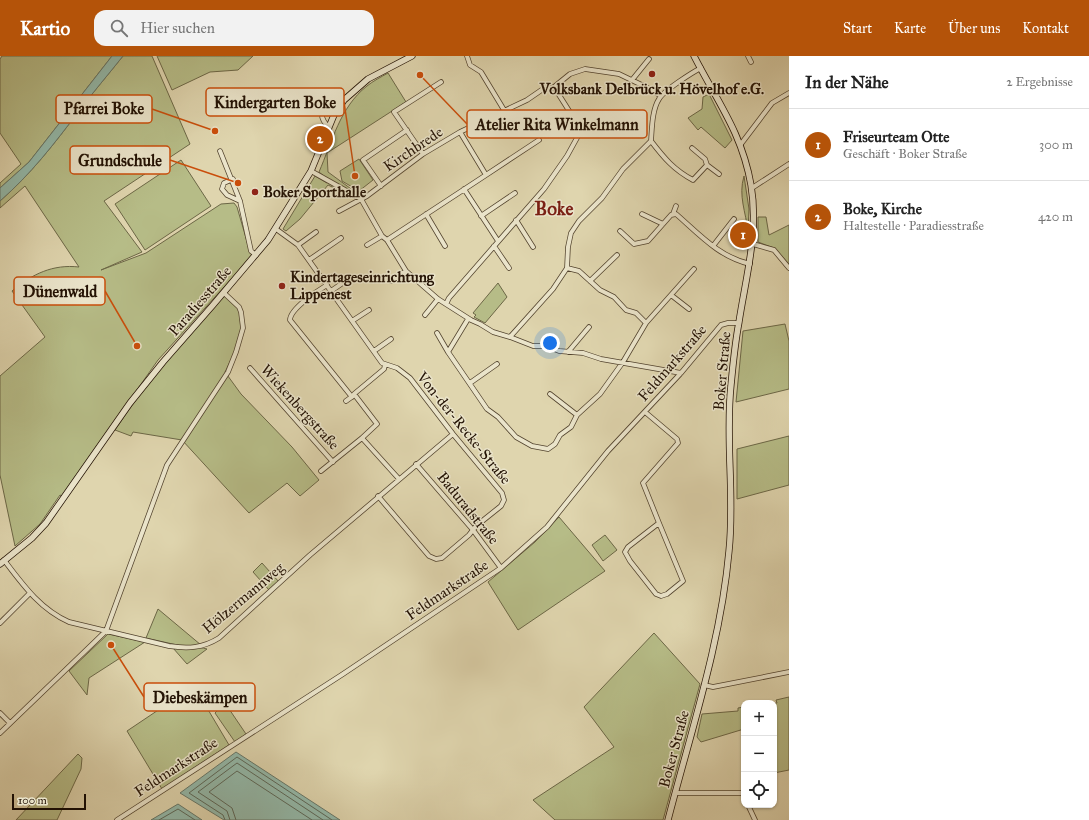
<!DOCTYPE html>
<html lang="de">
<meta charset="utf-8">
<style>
body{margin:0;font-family:"IM FELL Great Primer",serif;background:#f2f2f2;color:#222}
.controls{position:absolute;right:12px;bottom:12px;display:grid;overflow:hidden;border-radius:8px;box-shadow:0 1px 3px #0004}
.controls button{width:36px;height:36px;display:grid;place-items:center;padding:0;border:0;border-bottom:1px solid #e0e0e0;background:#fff;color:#222;font:20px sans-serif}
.scale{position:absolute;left:12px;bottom:10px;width:74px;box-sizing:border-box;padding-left:4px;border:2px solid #231204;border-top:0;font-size:11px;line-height:14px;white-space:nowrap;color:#231204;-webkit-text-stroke:3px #eae4ca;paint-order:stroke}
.you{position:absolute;left:550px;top:287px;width:14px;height:14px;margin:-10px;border:3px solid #fff;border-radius:50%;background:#1a73e8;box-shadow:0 0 0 6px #1a73e833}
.badge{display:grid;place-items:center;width:26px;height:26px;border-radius:50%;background:#b45309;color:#fff;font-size:13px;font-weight:700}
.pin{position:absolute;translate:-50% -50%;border:2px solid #fff;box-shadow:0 1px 4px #0006}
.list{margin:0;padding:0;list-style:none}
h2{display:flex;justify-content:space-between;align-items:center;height:52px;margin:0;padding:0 16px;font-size:17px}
h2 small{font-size:13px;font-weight:400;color:#767676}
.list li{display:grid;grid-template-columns:26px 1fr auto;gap:12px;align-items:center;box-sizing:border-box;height:72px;padding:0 16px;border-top:1px solid #e0e0e0}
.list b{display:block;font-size:15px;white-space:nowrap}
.list p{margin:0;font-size:13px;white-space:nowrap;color:#767676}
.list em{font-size:13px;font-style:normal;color:#767676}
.icon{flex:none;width:22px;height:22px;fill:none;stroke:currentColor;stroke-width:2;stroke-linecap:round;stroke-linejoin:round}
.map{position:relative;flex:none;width:789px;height:764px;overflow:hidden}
header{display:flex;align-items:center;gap:24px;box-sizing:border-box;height:56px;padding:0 20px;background:#b45309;color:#fff}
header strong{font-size:19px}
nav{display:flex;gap:22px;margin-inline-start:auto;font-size:14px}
.search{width:280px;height:36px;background:#f2f2f2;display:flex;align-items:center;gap:10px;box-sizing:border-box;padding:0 14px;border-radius:12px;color:#767676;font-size:15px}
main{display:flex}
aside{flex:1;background:#fff}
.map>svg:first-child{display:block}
.green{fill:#b6bc87;stroke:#6c6746}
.water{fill:#93b9aa;stroke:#667668}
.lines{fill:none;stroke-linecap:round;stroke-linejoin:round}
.shore{stroke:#5b6657;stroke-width:1}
.street-casing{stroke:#52432e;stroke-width:5.5}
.secondary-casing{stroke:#231204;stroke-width:7}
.street{stroke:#eae4ca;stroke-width:4}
.secondary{stroke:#eae4ca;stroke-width:5.5}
.poi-dot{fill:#8f2418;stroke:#eae4ca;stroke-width:1.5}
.labels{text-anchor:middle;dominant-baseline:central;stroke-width:3;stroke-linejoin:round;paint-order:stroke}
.poi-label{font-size:15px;font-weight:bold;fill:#231204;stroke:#eae4ca;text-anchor:start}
.street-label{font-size:15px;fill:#231204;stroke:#eae4ca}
.district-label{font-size:19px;font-weight:bold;fill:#7a1f14;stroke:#eae4ca}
.leader{fill:none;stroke:#ca4e0b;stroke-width:1.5}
.callout-dot{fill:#ca4e0b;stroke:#eae4ca;stroke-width:1.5}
.callout{fill:#eae4ca;stroke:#ca4e0b;stroke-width:1.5}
.callout-label{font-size:16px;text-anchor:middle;font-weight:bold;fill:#231204}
</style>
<header>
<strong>Kartio</strong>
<div class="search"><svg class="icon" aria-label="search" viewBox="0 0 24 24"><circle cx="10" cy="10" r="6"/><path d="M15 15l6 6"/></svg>Hier suchen</div>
<nav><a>Start</a><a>Karte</a><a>Über uns</a><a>Kontakt</a></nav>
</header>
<main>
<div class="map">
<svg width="789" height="764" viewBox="0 0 789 764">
<rect width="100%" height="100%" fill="#dfd5ae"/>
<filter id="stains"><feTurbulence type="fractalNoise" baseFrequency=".005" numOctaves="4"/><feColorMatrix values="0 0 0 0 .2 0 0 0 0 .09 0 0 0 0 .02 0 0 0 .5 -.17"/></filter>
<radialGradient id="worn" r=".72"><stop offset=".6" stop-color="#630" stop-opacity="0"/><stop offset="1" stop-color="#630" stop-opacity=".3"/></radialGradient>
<path class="green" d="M2 0H112L29 106 0 132V127L21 108 0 77V3Z
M123 0H152L190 88 104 145 142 196 101 214 146 197 221 148 234 147 237 151 250 196 253 199 158 304 62 440 60 439 40 468 15 490 0 419V320L45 281 12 235C32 218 53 208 79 211L25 130 0 152V145C31 118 54 88 79 55 93 36 108 19 123 0Z
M157 0H253L238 14 210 16 172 34Z
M388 17 406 46 327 97 328 116 358 138 353 141 328 129 300 163 286 175 283 173 315 120 327 127 325 121 319 116C332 86 340 51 367 30 373 25 381 21 388 17Z
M709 38 732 84 725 92 701 71 698 74 688 62 702 53 703 41Z
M359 103 373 124 359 135 342 125 340 115Z
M181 104 211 150 145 194 115 148Z
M744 120 749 153 748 176C746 156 738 140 744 120Z
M758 161H766L769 179 789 169V208L774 192 758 186Z
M498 227 507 241 485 267 474 261 476 259 473 257Z
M225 239C230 244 236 250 240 256 247 272 232 302 225 316L241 338 292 391 319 424 300 440 287 427 249 457 182 384 133 376 131 380 115 374C147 325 186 283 225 239Z
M785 268 789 285V333L736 346 743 275Z
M789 380V429L737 443V393Z
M559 461 605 515 518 574 488 526 535 486Z
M605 479 617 494 603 505 592 489Z
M262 507 279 526 269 534 253 516Z
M158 553 201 589 186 591 146 582Z
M654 577 700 628 663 764H555L533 744 614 691 584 651Z
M108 578 145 586 89 622 87 639 69 615Z
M173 592C184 593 198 590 207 593L187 608Z
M194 630 229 689 162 733 127 675Z
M789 641V714L774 717V647H777L776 644Z
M225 647 246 678 235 686 215 657Z
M744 651V673L701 686 697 681 702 658 738 655V652Z
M78 698 82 702 81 713 57 764H16Z"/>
<path class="water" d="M112 0H123C108 19 93 36 79 55 54 88 31 118 0 145V132L29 106Z
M236 696 340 764H224L180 737Z
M178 748 202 764H151Z"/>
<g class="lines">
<path class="shore" d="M159 764 178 753 195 764
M225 764 223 759 189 737 237 701 332 764
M230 764 227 755 198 736 237 707 323 764
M236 764 232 752 209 736 237 715 312 764"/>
<g class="street-casing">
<path id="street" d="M467 0 470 9 481 16 504 54
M748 0 751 6
M632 24 649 3
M298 41 317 46 323 52C320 60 323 66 329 71
M583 71 603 60
M651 85C664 102 674 114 693 124L707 109 719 118
M741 88 772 47 789 37
M692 92 705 103 707 109
M220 95 240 145 251 195 256 199
M423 98 394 56 441 26
M311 115 361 143 382 180 387 184 406 215 438 243 471 264 480 268 493 276 510 281 533 290H546L559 295 583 297 601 303 681 317
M486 119 539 84
M233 123 224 127 222 133 227 139 240 145
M381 130 363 104 407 74
M752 132 789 108
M464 133 498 185
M339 155 367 140 423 98 460 76 527 44 543 33 554 31 570 18 585 13 619 18 646 31 661 40
M426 158 445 190
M642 158 663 168
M673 158 676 150
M481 160 515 137
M516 164 533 191
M276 173 298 189 382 307 397 312 410 322 453 378 502 437 504 444 501 450 476 470 469 479 442 502 436 503 429 500 378 440
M620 175 634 188 648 185 671 159 676 158C699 178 719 201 750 208
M387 184 486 119 460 76
M753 188 774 194 789 212
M298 189 316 176
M367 189 382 180
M494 190 509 212
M713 190 734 163
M309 204 341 182
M567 212 579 215 600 234 614 241 626 254 636 257 646 267
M391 225 406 215
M590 225 617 199
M327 229C317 235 290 253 290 264L352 341
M331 235 347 224
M671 239 689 253
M446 248 449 242 544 133 567 100 583 71 573 61 554 31
M425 259 438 243
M468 263 448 296 487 353 498 361 516 381 532 390 548 393 555 388 560 379 571 371 577 359 600 338 623 306 646 267 694 213
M352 265 369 254
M437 277 448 296
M510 281 553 233 567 212 568 191 571 177 579 165 602 142 623 113 651 85C652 72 652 54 659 43 663 35 693 16 701 12
M374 295 391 283
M568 296 589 271
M385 309 384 313 354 338 377 368 362 382 399 423
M250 312 333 406
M470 327 497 308
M550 338 577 359
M346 345 353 340
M645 356 677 383 678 387 643 427 659 467 628 491 625 496 630 505 656 538 661 540 667 538 683 525 659 467
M416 408 473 474 501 512
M321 415 362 382
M4 504C23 529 40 553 69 566L169 590C188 593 203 592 219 582L310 499 453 378
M0 567 29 538
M704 629 713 631 789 616
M0 657 10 667
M0 677 106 575 167 409 228 316 236 296 243 272 241 256 239 251 224 237
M675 737H744
M748 749 755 764
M117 764 343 618 501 512 547 471 608 395 681 317 721 269 728 267H738"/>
</g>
<g class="secondary-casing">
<path id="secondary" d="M0 508 32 482 46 467 130 347 163 306 213 249 268 184 311 115 334 59 344 44 368 23 412 0
M668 764C691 675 721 586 729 495 735 440 725 384 731 329 733 308 735 287 739 266 746 220 759 176 751 129 742 77 717 45 694 0"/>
</g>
<use href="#street" class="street"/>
<use href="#secondary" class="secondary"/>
</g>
<g class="poi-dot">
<circle cx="652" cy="18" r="4"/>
<circle cx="255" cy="136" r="4"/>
<circle cx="282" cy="230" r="4"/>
</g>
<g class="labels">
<g class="poi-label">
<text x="652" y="33" text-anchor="middle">Volksbank Delbrück u. Hövelhof e.G.</text>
<text x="263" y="136">Boker Sporthalle</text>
<text x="290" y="221">Kindertageseinrichtung<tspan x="290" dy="17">Lippenest</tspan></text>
</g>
<g class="street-label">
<text transform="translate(413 93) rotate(-34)">Kirchbrede</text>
<text transform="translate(200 245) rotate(-49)">Paradiesstraße</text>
<text transform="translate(672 307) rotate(-49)">Feldmarkstraße</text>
<text transform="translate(722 315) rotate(-85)">Boker Straße</text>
<text transform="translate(300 351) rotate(48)">Wiekenbergstraße</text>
<text transform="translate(464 372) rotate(51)">Von-der-Recke-Straße</text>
<text transform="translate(468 452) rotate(51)">Baduradstraße</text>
<text transform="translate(447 534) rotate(-34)">Feldmarkstraße</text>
<text transform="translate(243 542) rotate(-40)">Hölzermannweg</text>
<text transform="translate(674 693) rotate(-75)">Boker Straße</text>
<text transform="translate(176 711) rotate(-33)">Feldmarkstraße</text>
</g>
<g class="district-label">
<text x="554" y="152">Boke</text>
</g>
</g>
<path class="leader" d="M355 120L344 46M215 75L152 53M420 19L467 68M238 127L170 104M137 290L105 235M111 589L144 641"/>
<g class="callout-dot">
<circle cx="355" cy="120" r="4"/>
<circle cx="215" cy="75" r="4"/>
<circle cx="420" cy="19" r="4"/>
<circle cx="238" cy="127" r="4"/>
<circle cx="137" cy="290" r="4"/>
<circle cx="111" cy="589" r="4"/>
</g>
<g class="callout">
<rect x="206" y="32" width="138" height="28" rx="4"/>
<rect x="56" y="39" width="96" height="28" rx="4"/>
<rect x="467" y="54" width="180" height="28" rx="4"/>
<rect x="70" y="90" width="100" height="28" rx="4"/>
<rect x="14" y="221" width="91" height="28" rx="4"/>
<rect x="144" y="627" width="111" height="28" rx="4"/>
</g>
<g class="callout-label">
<text x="275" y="52">Kindergarten Boke</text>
<text x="104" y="58">Pfarrei Boke</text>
<text x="557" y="74">Atelier Rita Winkelmann</text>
<text x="120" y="110">Grundschule</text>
<text x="60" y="241">Dünenwald</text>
<text x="200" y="647">Diebeskämpen</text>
</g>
<rect width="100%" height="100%" filter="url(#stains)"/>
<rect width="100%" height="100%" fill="url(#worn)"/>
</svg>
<div class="controls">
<button>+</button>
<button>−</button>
<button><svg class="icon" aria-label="locate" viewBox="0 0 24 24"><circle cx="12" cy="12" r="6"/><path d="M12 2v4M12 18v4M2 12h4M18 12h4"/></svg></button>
</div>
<div class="scale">100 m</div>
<div class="you"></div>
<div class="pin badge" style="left:743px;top:179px">1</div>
<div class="pin badge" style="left:320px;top:83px">2</div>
</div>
<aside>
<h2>In der Nähe<small>2 Ergebnisse</small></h2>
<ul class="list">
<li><span class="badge">1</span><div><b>Friseurteam Otte</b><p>Geschäft · Boker Straße</p></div><em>300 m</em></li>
<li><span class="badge">2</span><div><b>Boke, Kirche</b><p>Haltestelle · Paradiesstraße</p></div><em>420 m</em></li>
</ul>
</aside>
</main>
